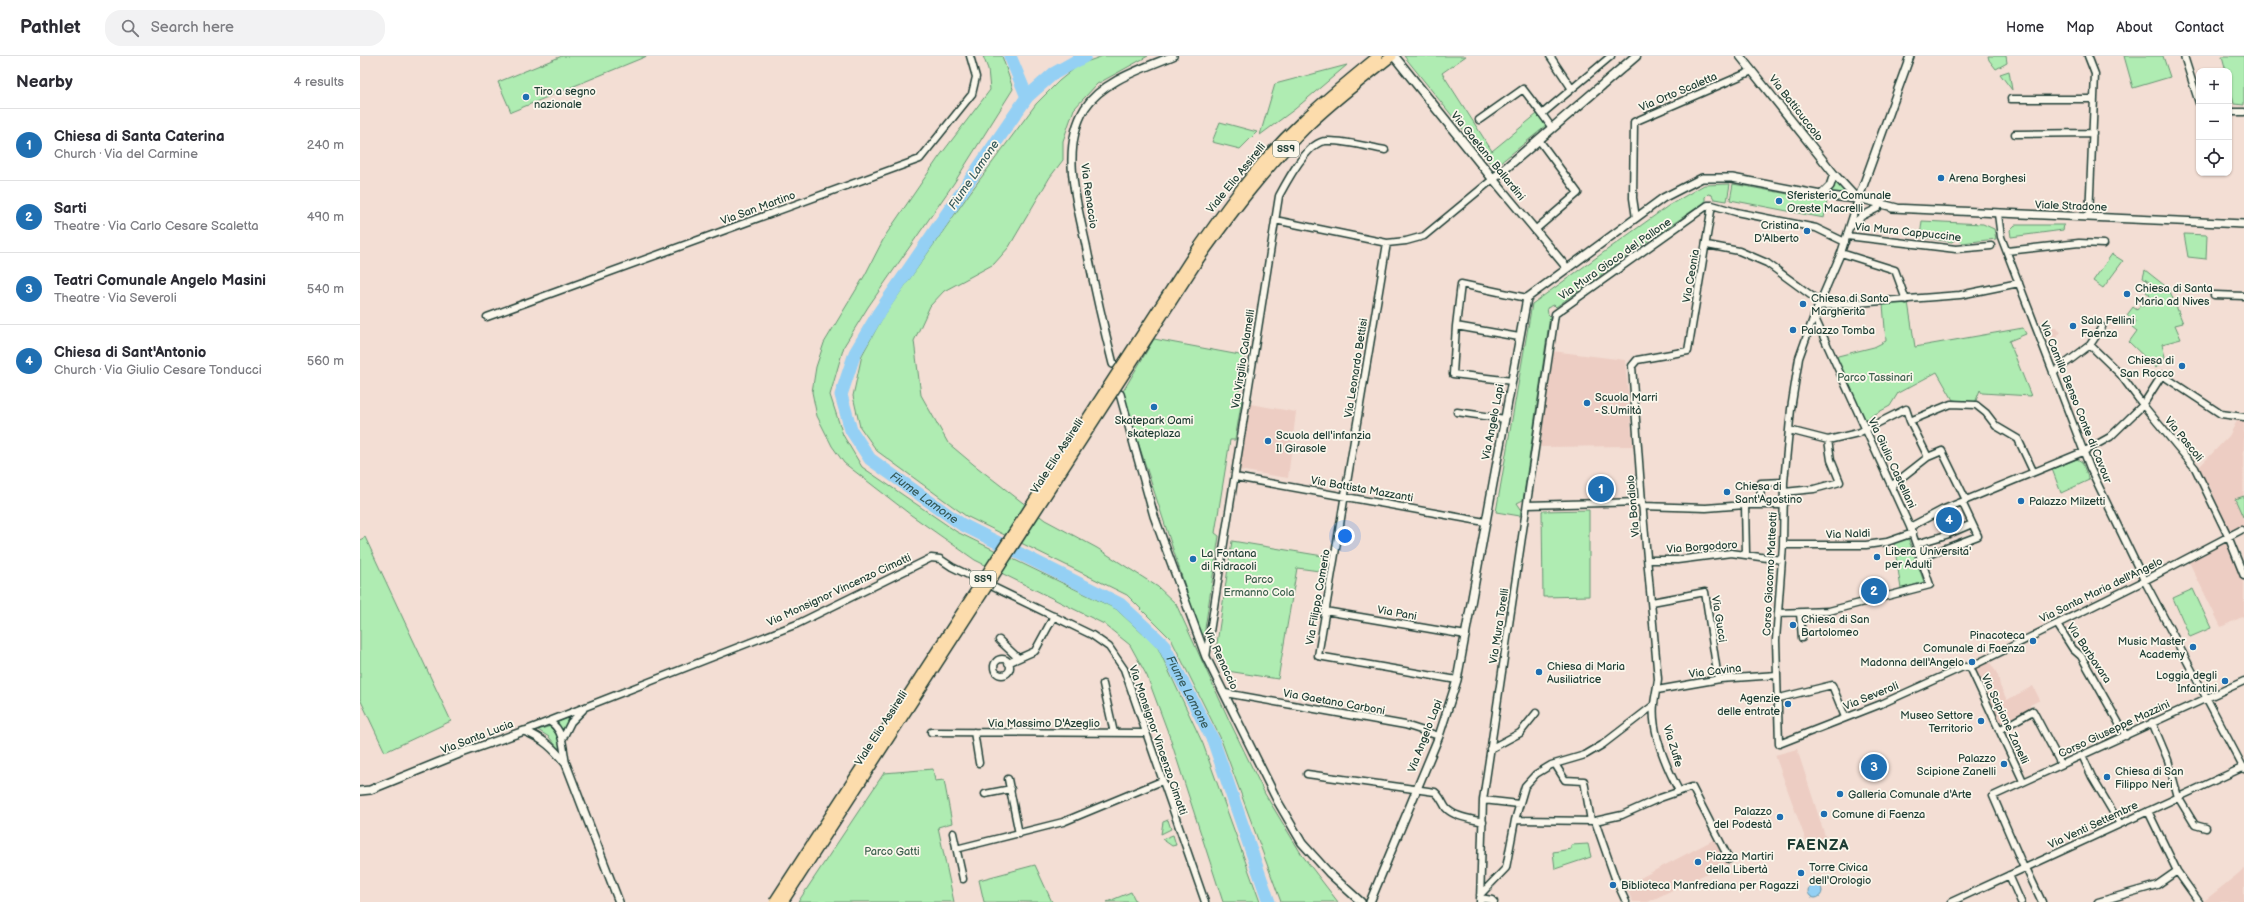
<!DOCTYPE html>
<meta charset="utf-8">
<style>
body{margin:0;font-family:"Balsamiq Sans",sans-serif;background:#f2f2f3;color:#2b2b33}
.controls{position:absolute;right:12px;top:12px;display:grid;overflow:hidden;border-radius:8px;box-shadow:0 1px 3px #0004}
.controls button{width:36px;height:36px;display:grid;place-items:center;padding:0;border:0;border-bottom:1px solid #e1e1e2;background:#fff;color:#2b2b33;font:20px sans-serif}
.you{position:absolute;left:985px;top:480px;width:14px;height:14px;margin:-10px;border:3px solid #fff;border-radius:50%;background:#1a73e8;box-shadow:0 0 0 6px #1a73e833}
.badge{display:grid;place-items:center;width:26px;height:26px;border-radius:50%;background:#1f6fb2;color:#fff;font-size:13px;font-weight:700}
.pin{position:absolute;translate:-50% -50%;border:2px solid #fff;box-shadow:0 1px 4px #0006}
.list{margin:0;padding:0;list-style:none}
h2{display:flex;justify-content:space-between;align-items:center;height:52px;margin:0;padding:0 16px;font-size:17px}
h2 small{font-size:13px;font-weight:400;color:#7c7c81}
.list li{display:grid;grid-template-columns:26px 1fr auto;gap:12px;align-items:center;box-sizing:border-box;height:72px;padding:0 16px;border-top:1px solid #e1e1e2}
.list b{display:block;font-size:15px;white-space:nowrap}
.list p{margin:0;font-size:13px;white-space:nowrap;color:#7c7c81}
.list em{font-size:13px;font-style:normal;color:#7c7c81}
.icon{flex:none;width:22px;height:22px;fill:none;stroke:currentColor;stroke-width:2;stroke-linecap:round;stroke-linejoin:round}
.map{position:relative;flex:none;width:1884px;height:846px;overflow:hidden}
header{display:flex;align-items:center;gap:24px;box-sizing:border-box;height:56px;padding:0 20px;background:#fff;border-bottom:1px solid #e1e1e2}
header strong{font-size:19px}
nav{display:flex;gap:22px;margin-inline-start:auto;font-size:14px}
.search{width:280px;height:36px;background:#f2f2f3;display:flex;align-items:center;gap:10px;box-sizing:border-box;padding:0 14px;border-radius:16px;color:#7c7c81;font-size:15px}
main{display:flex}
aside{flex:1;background:#fff}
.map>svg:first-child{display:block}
.built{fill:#edcdc3}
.green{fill:#afecb2;stroke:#679473}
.water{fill:#94d0f4;stroke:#6595a7}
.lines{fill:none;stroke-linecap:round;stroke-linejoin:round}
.river{stroke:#94d0f4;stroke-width:13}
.minor-casing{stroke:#1f3d34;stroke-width:9}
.tertiary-casing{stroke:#1f3d34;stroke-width:10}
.secondary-casing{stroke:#1f3d34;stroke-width:11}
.primary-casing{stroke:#1f3d34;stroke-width:12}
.minor{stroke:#fbf7ec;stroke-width:6}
.tertiary{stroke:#fbf7ec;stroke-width:7}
.secondary{stroke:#fbf7ec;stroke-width:8}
.primary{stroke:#fcdcac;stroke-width:9}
.primary-bridge-casing{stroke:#1f3d34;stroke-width:12;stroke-linecap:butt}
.primary-bridge{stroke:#fcdcac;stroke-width:9}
.poi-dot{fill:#1f6fb2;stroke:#fbf7ec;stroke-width:1.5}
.labels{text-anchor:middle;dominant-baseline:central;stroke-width:3.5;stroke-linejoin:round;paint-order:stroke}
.shield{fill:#fbf7ec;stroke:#61756b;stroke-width:1}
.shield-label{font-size:10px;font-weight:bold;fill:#1f3d34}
.poi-label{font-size:11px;fill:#1f3d34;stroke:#fbf7ec;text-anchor:start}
.street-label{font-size:11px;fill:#1f3d34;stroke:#fbf7ec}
.park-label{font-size:11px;fill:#3c604d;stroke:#fbf7ec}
.water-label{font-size:12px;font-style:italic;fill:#365a5a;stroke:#fbf7ec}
.district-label{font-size:15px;font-weight:bold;letter-spacing:1px;fill:#1f3d34;stroke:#fbf7ec}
</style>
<header>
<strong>Pathlet</strong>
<div class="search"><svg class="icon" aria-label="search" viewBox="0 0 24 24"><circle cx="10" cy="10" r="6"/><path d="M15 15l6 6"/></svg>Search here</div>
<nav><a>Home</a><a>Map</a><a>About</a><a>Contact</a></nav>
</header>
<main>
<aside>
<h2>Nearby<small>4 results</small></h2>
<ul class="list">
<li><span class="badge">1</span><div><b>Chiesa di Santa Caterina</b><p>Church · Via del Carmine</p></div><em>240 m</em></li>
<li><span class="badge">2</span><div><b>Sarti</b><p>Theatre · Via Carlo Cesare Scaletta</p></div><em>490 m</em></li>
<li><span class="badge">3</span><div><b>Teatri Comunale Angelo Masini</b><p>Theatre · Via Severoli</p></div><em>540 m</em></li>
<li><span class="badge">4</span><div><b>Chiesa di Sant'Antonio</b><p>Church · Via Giulio Cesare Tonducci</p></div><em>560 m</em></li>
</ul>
</aside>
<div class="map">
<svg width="1884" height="846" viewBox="0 0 1884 846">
<rect width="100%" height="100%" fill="#f3ded4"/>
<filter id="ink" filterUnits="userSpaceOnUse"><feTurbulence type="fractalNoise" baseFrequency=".025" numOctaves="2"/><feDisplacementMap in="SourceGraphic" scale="8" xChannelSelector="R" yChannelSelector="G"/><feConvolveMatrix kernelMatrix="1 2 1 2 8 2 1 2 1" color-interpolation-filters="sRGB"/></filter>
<g filter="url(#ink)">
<path class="built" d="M1684 264 1701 276 1692 287Z
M1192 295 1265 304 1273 390 1179 391Z
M890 348 936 356 928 422 879 414Z
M1878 363 1884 365 1883 477 1880 471 1869 476 1850 431 1838 412 1869 380Z
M1866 485 1884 527V560L1861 571 1828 504Z
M1629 605 1638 619 1640 630 1647 644 1673 630 1680 644 1670 649 1671 653 1639 671 1614 613Z
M1437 693 1467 786 1449 793 1415 699Z
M1355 783 1368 807 1288 846H1273L1265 830Z
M1884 812V846H1843L1879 817Z"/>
<path class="green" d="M202 0H287L151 56 138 26Z
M623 0H642L653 33 594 127 508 251 484 290 470 339 483 379 502 411 597 476 756 553 798 592 843 688 900 846H863L809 679 787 620 770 589 744 568 615 504 551 459 484 407 472 390 457 360 452 336 456 311 464 287 505 219 525 180 579 101 630 34 628 13Z
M743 0H788L737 28 714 53 703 85V104L690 121 649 191 634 208 584 235 570 250 554 285 561 339 588 387 613 408 685 464 737 492 798 531 816 548 869 664 905 738 942 799 978 846H921L860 681 811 583 767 539 606 460 517 395 500 371 493 340 502 299 523 261 609 138 676 48 699 25 720 8Z
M1044 0H1106L1082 17 1132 95 1177 58 1186 70 1140 107H1130Z
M1628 0H1646L1647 7 1636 13 1629 4Z
M1764 0H1803L1810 21 1773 32Z
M1862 0H1884V49L1874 48 1869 28V15H1866Z
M987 9 935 53 900 79 915 28Z
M1649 15 1652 34 1640 18Z
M860 66 897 76 880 93 852 86Z
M1475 125 1485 136 1484 138 1469 136 1474 132Z
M1370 128 1367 145 1354 143 1352 139 1348 138 1345 141V146L1275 194 1271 191 1267 193 1266 201 1196 251 1194 249 1187 252 1188 258 1190 260 1163 444 1157 447 1161 453 1160 460 1136 456 1172 248 1308 150 1344 129Z
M1373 128 1467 145 1464 162 1370 144Z
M1562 165 1623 168 1634 173 1636 183 1602 187 1597 182 1592 186 1560 181Z
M1655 169H1704L1703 174 1651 181 1650 174Z
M1824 178 1847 179 1846 203 1828 201Z
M1752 198 1763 205 1743 232 1733 225Z
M1785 214 1809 233 1823 267 1815 269 1821 283 1802 288 1805 301 1796 312 1769 286 1777 275 1772 271 1776 265 1767 259 1773 251 1777 254 1781 248 1783 250 1790 239 1786 236 1792 228 1783 222Z
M1548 246 1555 291 1663 272 1666 278 1649 285 1671 340 1622 337 1620 334 1615 347 1593 344 1577 316 1538 337 1530 350 1504 364 1474 301 1514 291 1526 285 1523 248Z
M794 283 885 300 878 341 882 343 875 384H870L855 477 859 480 844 579 840 576 762 337Z
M1717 403 1722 406 1729 424 1701 437 1692 413Z
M1884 440V460L1883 461 1875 443Z
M1229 454V540L1183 541 1182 455Z
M5 481 91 665 25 696 0 643V484Z
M1548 482 1564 526 1541 533 1534 487Z
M872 485 969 501 967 516 937 512 918 623 861 614 855 601Z
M1833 533 1851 572 1830 581 1813 542Z
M208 662 211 665 203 678 196 667Z
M191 670 199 681 201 691 198 692 189 681 178 674Z
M573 713 575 725 584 724 592 767 578 771 594 846H438L524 717Z
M808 764 811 773 801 778 803 766Z
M813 779 816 789 812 790 802 783Z
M1228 788 1231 801 1195 813 1193 796 1211 793V789Z
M675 809 692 846H624L619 824Z
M771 836 776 846H747Z"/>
<path class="water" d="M1448 835a7 7 0 1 1 14 0a7 7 0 1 1-14 0Z"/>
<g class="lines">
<g class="river">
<path d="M650 0 667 41"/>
<path id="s1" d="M725 0 693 18 667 41 518 258 495 297 481 339 491 374 510 403 601 468 760 548 803 588 853 684 909 846"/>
</g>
<g class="minor-casing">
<path id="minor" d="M1190 0 1212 33
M1728 0 1735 18 1729 161
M1824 0 1839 47
M1651 43H1734
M1869 56H1884
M1119 64 1163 33 1182 58
M1192 72 1182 58 1251 0
M1655 78 1733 77
M1498 144 1481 197 1454 260 1439 302 1431 353 1424 426 1423 489 1416 584 1419 688 1521 648 1603 611H1610L1782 526 1881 474
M1638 158 1641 181 1730 412 1783 522 1884 713
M1276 162 1273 142 1274 66 1392 15
M915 164 1027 187 1046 185 1064 180 1133 123
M1489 172 1502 160 1518 152
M1175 174 1218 137 1179 84
M1487 180 1596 193 1631 190
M1027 187 958 600 1097 624
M1347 189 1379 195 1407 207 1460 246
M1647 195 1719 187 1744 188
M1481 197 1535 214 1546 244
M1854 239 1884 240
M1458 250 1600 239 1659 227
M127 261 560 103 612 38 616 21 610 0
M1096 270 1101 228 1167 242
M1730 289 1760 318 1783 349 1835 412 1868 480 1884 520
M1693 317 1730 289 1742 271
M1152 325 1093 318 1096 270 1159 281
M1097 356 1145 363
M1550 365 1568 401 1582 395 1606 444
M1429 374 1468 384 1498 377 1546 353 1550 365 1591 348 1616 349 1626 357 1636 370 1658 383 1673 415
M875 421 1125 466
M1531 430 1568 401
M1424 436 1454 433 1480 426 1471 404 1468 384
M1167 449 1282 446
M1385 449 1386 498
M1400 449 1401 427 1424 426
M1282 450 1346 452 1385 449H1424
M1550 471 1582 454 1723 396 1750 381 1783 349 1802 319 1861 358 1884 361
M1556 488 1586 479 1612 468
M1423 489H1506L1527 486 1553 477
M1560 502 1618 480 1602 446
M1288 504H1317L1371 497 1422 504
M1292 546 1345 536 1358 623
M965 555 1106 579
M1418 557 1469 555 1570 529 1550 471 1454 260
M1440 557 1442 582
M1697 568 1713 593 1721 600 1766 680
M639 584 658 602
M846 601 919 140C927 125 948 85 966 85 984 84 1008 91 1025 94
M634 611a8 8 0 1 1 16 0a8 8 0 1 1-16 0Z
M648 607 675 595 694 560
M1610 611 1663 725
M743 628 754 677
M1297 634 1360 623 1417 619
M865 637 1045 669 1079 680
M1419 642 1472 629 1485 661
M190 666C204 674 203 693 206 708
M1792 666 1808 704 1818 741 1835 769 1846 772
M1639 674 1673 655 1701 708
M164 675 437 568 571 502 580 503 592 511 732 579 749 591 764 613 845 846
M571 676 785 677
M614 676 619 707
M202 684 211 666 223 654
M1130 693 1160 677 1176 657
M1722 699 1732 721 1760 768
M1195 708 1205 724 1224 725 1231 765
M947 718 1075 736C1081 741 1082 746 1086 752 1094 761 1112 763 1123 766
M648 723 659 778
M1319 735C1307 712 1291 675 1294 648 1295 640 1297 631 1298 623L1282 446 1272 310 1277 304 1328 295 1352 149
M625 738 651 733
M1123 744 1159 748
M1788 755 1817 815 1839 846
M1155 764 1235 765 1262 759 1300 742 1332 731 1369 803
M1235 765 1255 822 1266 846
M593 777 603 823
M596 793 703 766 802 725
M1664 812 1633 740 1884 625
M1666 812 1682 846
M1649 819 1661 846
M1120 839 1146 812 1155 764 1165 730 1176 718 1191 709 1225 699 1242 689 1294 649
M1120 842 1132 844 1134 846
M1120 846 1123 744 1195 258 1348 149H1352L1376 156 1456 172 1485 186
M1591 846 1884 711
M1738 846 1797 829 1817 815"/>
</g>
<g class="tertiary-casing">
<path id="tertiary" d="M1380 0 1474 118 1499 145
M1133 123 1207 212
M1461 139 1470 130 1474 118
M1498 144 1550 0
M1532 152 1884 168
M753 308C743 269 734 229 726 189 717 147 700 93 725 52 742 25 784 12 813 0
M760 338 794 460 846 601 918 746 942 787 969 817 1001 846
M0 735 10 734 99 698 164 675C183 682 194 693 206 708L259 846
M1010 846 1079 680 1097 624 1167 242 1303 142 1342 122H1372L1461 139 1506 144 1537 152"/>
</g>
<g class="secondary-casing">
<path id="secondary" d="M1034 0 1133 123 1276 0"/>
</g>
<g class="primary-casing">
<path id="primary" d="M833 199C865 153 898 106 940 67 965 43 991 22 1018 0
M839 203C872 157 905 113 945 73 972 46 1002 24 1032 0"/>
</g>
<use href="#minor" class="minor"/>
<use href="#tertiary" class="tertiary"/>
<use href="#secondary" class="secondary"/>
<use href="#primary" class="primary"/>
<g class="primary-bridge-casing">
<path id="primary-bridge" d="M414 846 833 199
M423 846 839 203"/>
</g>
<use href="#primary-bridge" class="primary-bridge"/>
</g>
</g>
<g class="poi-dot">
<circle cx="166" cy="41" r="4"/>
<circle cx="1581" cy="122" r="4"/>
<circle cx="1419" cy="145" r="4"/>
<circle cx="1447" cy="175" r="4"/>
<circle cx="1767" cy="238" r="4"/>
<circle cx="1443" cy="248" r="4"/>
<circle cx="1713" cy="270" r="4"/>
<circle cx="1433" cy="274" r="4"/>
<circle cx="1822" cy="310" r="4"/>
<circle cx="1227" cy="347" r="4"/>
<circle cx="794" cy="351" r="4"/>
<circle cx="908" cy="385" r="4"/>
<circle cx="1367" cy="436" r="4"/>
<circle cx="1661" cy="445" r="4"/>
<circle cx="1517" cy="501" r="4"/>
<circle cx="833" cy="503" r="4"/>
<circle cx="1433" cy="569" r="4"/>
<circle cx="1673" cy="585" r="4"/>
<circle cx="1833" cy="591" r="4"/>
<circle cx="1612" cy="606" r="4"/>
<circle cx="1179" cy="616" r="4"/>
<circle cx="1865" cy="625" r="4"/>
<circle cx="1428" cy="648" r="4"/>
<circle cx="1621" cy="665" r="4"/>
<circle cx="1644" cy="708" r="4"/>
<circle cx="1747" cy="721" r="4"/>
<circle cx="1480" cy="738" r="4"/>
<circle cx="1464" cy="758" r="4"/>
<circle cx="1420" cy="761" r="4"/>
<circle cx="1338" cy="806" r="4"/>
<circle cx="1441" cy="817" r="4"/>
<circle cx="1253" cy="829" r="4"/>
</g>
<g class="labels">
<g class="shield">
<rect x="913" y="85" width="26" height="16" rx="3"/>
<rect x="610" y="515" width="26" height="16" rx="3"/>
</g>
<g class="shield-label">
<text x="926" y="93">SS9</text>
<text x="623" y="523">SS9</text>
</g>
<g class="poi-label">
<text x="174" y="35">Tiro a segno<tspan x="174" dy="13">nazionale</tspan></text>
<text x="1589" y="122">Arena Borghesi</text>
<text x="1427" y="139">Sferisterio Comunale<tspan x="1427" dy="13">Oreste Macrelli</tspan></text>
<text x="1439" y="169" text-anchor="end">Cristina<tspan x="1439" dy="13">D'Alberto</tspan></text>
<text x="1775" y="232">Chiesa di Santa<tspan x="1775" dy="13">Maria ad Nives</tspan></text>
<text x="1451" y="242">Chiesa di Santa<tspan x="1451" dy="13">Margherita</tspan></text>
<text x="1721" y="264">Sala Fellini<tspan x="1721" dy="13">Faenza</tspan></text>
<text x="1441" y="274">Palazzo Tomba</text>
<text x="1814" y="304" text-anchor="end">Chiesa di<tspan x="1814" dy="13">San Rocco</tspan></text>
<text x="1235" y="341">Scuola Marri<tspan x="1235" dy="13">- S.Umiltà</tspan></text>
<text x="794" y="364" text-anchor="middle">Skatepark Oami<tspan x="794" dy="13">skateplaza</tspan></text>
<text x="916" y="379">Scuola dell'infanzia<tspan x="916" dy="13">Il Girasole</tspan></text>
<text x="1375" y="430">Chiesa di<tspan x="1375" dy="13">Sant'Agostino</tspan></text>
<text x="1669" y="445">Palazzo Milzetti</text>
<text x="1525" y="495">Libera Universita'<tspan x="1525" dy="13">per Adulti</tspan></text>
<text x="841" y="497">La Fontana<tspan x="841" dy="13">di Ridracoli</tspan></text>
<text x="1441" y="563">Chiesa di San<tspan x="1441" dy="13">Bartolomeo</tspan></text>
<text x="1665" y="579" text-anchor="end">Pinacoteca<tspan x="1665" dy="13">Comunale di Faenza</tspan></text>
<text x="1825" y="585" text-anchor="end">Music Master<tspan x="1825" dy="13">Academy</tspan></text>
<text x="1604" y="606" text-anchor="end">Madonna dell'Angelo</text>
<text x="1187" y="610">Chiesa di Maria<tspan x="1187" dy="13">Ausiliatrice</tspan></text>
<text x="1857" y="619" text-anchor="end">Loggia degli<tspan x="1857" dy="13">Infantini</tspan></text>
<text x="1420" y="642" text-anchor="end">Agenzie<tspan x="1420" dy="13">delle entrate</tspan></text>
<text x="1613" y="659" text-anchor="end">Museo Settore<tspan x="1613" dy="13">Territorio</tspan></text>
<text x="1636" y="702" text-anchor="end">Palazzo<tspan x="1636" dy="13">Scipione Zanelli</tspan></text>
<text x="1755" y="715">Chiesa di San<tspan x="1755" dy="13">Filippo Neri</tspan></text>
<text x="1488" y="738">Galleria Comunale d'Arte</text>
<text x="1412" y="755" text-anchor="end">Palazzo<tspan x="1412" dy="13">del Podestà</tspan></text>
<text x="1472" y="758">Comune di Faenza</text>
<text x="1346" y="800">Piazza Martiri<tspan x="1346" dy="13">della Libertà</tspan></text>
<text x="1449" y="811">Torre Civica<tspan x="1449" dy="13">dell'Orologio</tspan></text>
<text x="1261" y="829">Biblioteca Manfrediana per Ragazzi</text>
</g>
<g class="street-label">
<text transform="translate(1318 36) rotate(-23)">Via Orto Scaletta</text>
<text transform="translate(1436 52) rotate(52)">Via Batticuccolo</text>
<text transform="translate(1128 100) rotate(51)">Via Gaetano Ballardini</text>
<text transform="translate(876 122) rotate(-51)">Viale Elio Assirelli</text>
<text transform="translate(729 140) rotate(82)">Via Renaccio</text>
<text transform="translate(1711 150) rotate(2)">Viale Stradone</text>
<text transform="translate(398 152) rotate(-20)">Via San Martino</text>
<text transform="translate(1548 176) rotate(6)">Via Mura Cappuccine</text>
<text transform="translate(1255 203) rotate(-35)">Via Mura Gioco del Pallone</text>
<text transform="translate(1331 220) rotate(-80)">Via Ceonia</text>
<text transform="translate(883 303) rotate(-81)">Via Virgilio Calamelli</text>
<text transform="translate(996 312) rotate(-81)">Via Leonardo Bettisi</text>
<text transform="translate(1716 346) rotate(68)">Via Camillo Benso Conte di Cavour</text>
<text transform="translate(1133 366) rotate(-79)">Via Angelo Lapi</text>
<text transform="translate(1824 383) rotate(51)">Via Pascoli</text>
<text transform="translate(697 400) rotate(-57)">Viale Elio Assirelli</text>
<text transform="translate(1532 407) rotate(65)">Via Giulio Castellani</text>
<text transform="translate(1002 433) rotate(10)">Via Battista Mazzanti</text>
<text transform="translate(1273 450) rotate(-95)">Via Bondiolo</text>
<text transform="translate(1488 478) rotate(-2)">Via Naldi</text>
<text transform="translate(1342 491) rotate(-4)">Via Borgodoro</text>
<text transform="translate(1410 518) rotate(-87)">Corso Giacomo Matteotti</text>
<text transform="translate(479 534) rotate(-25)">Via Monsignor Vincenzo Cimatti</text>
<text transform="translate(1741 534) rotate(-26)">Via Santa Maria dell'Angelo</text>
<text transform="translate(958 541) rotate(-80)">Via Filippo Comerio</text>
<text transform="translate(1037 557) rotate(10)">Via Pani</text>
<text transform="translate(1359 563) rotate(81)">Via Gucci</text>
<text transform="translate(1139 570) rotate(-81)">Via Mura Torelli</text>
<text transform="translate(1729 597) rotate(56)">Via Barbavara</text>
<text transform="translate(861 603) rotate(65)">Via Renaccio</text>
<text transform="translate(1355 615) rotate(-7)">Via Cavina</text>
<text transform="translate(1511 640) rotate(-22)">Via Severoli</text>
<text transform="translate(974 646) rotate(10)">Via Gaetano Carboni</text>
<text transform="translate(1645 663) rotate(65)">Via Scipione Zanelli</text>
<text x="684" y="667">Via Massimo D'Azeglio</text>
<text transform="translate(521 672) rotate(-57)">Viale Elio Assirelli</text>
<text transform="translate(1754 673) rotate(-25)">Corso Giuseppe Mazzini</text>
<text transform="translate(1065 680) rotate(-69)">Via Angelo Lapi</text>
<text transform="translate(117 681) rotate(-21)">Via Santa Lucia</text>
<text transform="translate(798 684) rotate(71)">Via Monsignor Vincenzo Cimatti</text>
<text transform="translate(1313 690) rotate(73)">Via Zuffe</text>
<text transform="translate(1733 769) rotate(-25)">Via Venti Settembre</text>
</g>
<g class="park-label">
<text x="1515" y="321">Parco Tassinari</text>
<text x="899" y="523">Parco<tspan x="899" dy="13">Ermanno Cola</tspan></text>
<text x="532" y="795">Parco Gatti</text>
</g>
<g class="water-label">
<text transform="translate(614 119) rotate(-56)">Fiume Lamone</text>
<text stroke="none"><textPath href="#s1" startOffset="562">Fiume Lamone</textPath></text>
<text stroke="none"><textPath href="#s1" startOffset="898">Fiume Lamone</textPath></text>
</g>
<g class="district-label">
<text x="1458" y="789">FAENZA</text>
</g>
</g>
</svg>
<div class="controls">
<button>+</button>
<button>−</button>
<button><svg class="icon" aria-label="locate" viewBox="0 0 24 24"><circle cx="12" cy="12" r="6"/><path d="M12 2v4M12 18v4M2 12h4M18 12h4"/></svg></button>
</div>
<div class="you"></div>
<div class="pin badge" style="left:1241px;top:433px">1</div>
<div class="pin badge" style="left:1514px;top:535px">2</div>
<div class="pin badge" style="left:1514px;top:711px">3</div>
<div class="pin badge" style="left:1589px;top:464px">4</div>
</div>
</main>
